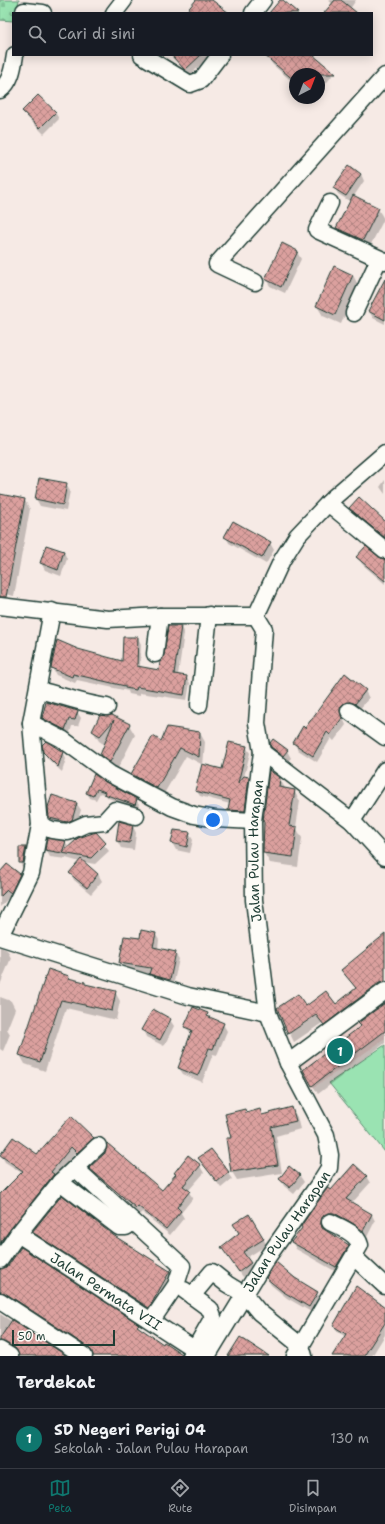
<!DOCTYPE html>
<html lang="id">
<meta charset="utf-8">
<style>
body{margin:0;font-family:"Shantell Sans",sans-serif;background:#242831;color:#f1f3f6}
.compass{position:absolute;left:289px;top:68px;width:36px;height:36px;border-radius:50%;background:#171b24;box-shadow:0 2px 10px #0003;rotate:42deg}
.scale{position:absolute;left:12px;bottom:10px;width:103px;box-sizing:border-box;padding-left:4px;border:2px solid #1f3d34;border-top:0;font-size:11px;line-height:14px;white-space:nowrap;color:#1f3d34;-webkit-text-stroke:3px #fdfcf7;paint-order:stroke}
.you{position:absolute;left:213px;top:820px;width:14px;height:14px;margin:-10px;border:3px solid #fff;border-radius:50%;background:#1a73e8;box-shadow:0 0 0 6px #1a73e833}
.badge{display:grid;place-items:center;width:26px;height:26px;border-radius:50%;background:#0f766e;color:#fff;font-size:13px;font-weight:700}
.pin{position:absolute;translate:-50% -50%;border:2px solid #fff;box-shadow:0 1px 4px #0006}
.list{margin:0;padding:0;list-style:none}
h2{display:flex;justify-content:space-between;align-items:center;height:52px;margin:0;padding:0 16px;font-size:17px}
h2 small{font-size:13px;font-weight:400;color:#9ea1a6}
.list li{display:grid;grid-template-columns:26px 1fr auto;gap:12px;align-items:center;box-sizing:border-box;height:60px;padding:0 16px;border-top:1px solid #363941}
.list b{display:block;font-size:15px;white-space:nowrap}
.list p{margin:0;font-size:13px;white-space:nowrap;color:#9ea1a6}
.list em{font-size:13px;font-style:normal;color:#9ea1a6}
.icon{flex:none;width:22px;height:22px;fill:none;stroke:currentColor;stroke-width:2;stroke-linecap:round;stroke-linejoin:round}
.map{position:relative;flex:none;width:385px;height:1356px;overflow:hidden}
.search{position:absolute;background:#171b24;box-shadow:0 2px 10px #0003;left:12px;right:12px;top:12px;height:44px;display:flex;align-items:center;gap:10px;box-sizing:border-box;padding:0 14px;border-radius:0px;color:#9ea1a6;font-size:15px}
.sheet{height:112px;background:#171b24}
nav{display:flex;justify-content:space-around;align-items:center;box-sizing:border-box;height:56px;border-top:1px solid #363941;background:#171b24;font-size:11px;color:#9ea1a6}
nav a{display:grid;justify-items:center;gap:2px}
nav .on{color:#0f766e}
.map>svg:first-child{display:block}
.built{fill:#eed4d0}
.cemetery{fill:url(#cemetery-stones);stroke:#5c9073}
.garden{fill:#9ae3b2;stroke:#5c9073}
.shadow{fill:#0003}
.building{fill:url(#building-cross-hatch);stroke:#1f3d34}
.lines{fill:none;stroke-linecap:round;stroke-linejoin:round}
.minor-casing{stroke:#1f3d34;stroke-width:19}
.minor{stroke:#fdfcf7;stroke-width:16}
.labels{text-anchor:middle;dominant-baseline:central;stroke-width:3.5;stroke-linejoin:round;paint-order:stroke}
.street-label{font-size:14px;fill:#1f3d34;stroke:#fdfcf7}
</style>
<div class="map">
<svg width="385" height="1356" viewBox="0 0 385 1356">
<defs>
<pattern id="cemetery-stones" width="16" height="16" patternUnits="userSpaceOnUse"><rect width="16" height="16" fill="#9ae3b2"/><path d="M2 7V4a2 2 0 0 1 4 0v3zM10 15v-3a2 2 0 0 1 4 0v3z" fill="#84c49a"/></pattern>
<pattern id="building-cross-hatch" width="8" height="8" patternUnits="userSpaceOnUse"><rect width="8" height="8" fill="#dba09e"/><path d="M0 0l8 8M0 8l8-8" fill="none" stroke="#b18482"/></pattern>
</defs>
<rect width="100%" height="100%" fill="#f6eae5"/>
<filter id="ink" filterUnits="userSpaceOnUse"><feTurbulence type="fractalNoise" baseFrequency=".025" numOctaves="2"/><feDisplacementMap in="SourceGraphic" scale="8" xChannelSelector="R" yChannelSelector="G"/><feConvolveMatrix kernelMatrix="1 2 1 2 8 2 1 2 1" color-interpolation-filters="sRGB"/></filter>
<g filter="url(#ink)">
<path class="built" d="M385 999V1039L313 1088 297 1064Z"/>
<path class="cemetery" d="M0 0H19L16 13H13V21L0 20Z"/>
<path class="garden" d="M385 1045V1152L329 1083Z"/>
<path class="shadow" d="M328 0H356L350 9 355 13H327L333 4Z
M171 55H211L189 76Z
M273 55H312L328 69 332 76 319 92V74H295V84L273 65 269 59Z
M24 111 55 112 59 119 44 134 28 118Z
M361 174 364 181 354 196 378 209 384 219 368 250 343 238 337 228 351 202 338 194 335 188Z
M297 252 301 259 285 293 270 286 266 279Z
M353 275 358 285 341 324 323 316 317 306Z
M385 297V324L373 318 369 311Z
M40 479 66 484 70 491 66 511 40 506 36 499Z
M385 480V494L380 487Z
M0 495 24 499 30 509 14 596 0 593Z
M350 508 385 522V542L354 515Z
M226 537 270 543 274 550 266 564 229 543Z
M64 552 67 559 61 576 45 570 41 563Z
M358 557 385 560V584L362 564Z
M180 626 184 633 178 675 186 677 190 683 187 700 140 693 139 696 129 694 128 691 77 680 75 683 56 675 52 668 78 650 123 662 138 638 141 644 140 667 160 671Z
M345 675 365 691 369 698 359 710 345 712 343 718 346 725 334 741 331 738 317 762 298 750 294 743Z
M77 712 81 718 78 726H72L69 736 47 724 43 718Z
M111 716 129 725 135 735 116 772 107 765 102 755 105 745 99 741 93 731Z
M200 733 205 742 203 766 223 771 246 747 250 753 244 777 249 778 252 784 248 817 232 816 229 810 230 804 200 796 196 790 203 765 186 756 162 797 137 783 132 774 161 742Z
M272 746 287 751 291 758 287 762 276 753Z
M44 752H63L66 759 62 772 48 759Z
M94 775 136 800 139 804 137 809 108 798 106 795 100 793 96 800 90 798 87 793Z
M280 779 286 790 294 791 300 801 296 827 302 838 298 867 270 863 264 853 265 823Z
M77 804 81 810 76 826 54 825 50 818Z
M133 826 136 833 134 850 121 848 117 841Z
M189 833 193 840 190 853 176 850 172 843Z
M95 834 109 851 95 864 83 862 98 874 102 881 91 894 74 880 71 873 80 862 66 858V859L50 857 46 850 65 842 69 848Z
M20 848H26L29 854 24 870 20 863Z
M0 874 19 875 23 882 0 907Z
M155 933 159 940 158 949 175 953 179 959 173 986 154 981 151 974 124 969 121 963 140 939Z
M0 947 7 950 11 958 0 985Z
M369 947 385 967V991L329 1032 322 1023 294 1042 278 1009 336 1006 356 989 342 970Z
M68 977 70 980 86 986 115 992 120 1001 116 1020 66 1008 45 1071 25 1064 20 1055Z
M0 997 11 1001 15 1009 7 1029 10 1034 3 1051 0 1049Z
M385 1003V1043L318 1094 304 1071 362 1027Z
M207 1014 210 1019 223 1024 227 1031 217 1055 213 1054 202 1082 183 1074 179 1068 192 1035 186 1027Z
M170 1020 174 1026 164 1046 146 1037 143 1030Z
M292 1109 297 1117 300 1129 276 1136 282 1173 237 1180 232 1172 227 1139 233 1138 245 1110 247 1113 260 1110 263 1116Z
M93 1138 97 1145 81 1159 75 1153 55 1178 0 1255V1196L22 1173 5 1162 1 1155H37Z
M211 1150 232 1179 221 1188 200 1159Z
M200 1166 204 1173 188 1191 193 1198 181 1213 184 1218 170 1235 142 1212 140 1214 94 1175 90 1168 163 1192 176 1175 175 1173Z
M289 1168 300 1176 304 1182 294 1194 284 1186 280 1179Z
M366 1176 370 1183 352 1203 372 1215 375 1221 367 1237 357 1229 325 1224 324 1230 348 1245 352 1252 340 1274 296 1249 292 1242 331 1192Z
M249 1215 267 1245 246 1258 254 1269 243 1277 222 1247 240 1233Z
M33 1232 113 1235 170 1272 174 1279 153 1314 37 1239Z
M21 1248 138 1325 141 1330 181 1356H95L5 1298 0 1299V1270L5 1269Z
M267 1278 294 1279 317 1293 321 1299 313 1313 287 1298 271 1285Z
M385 1307V1335L372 1356H333L346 1337 338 1332 334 1326Z
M0 1314 65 1356H20L9 1348 0 1346Z"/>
<path class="building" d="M196 0H212L229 13H185Z
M280 0H283L298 13H269Z
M335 0H341L357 13H324Z
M171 55H201L185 70Z
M264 55H313L336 74H295V81Z
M38 95 56 112 40 128 22 111Z
M349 165 361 174 346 196 333 188Z
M353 195 379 208 363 240 336 228Z
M282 243 298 251 281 287 265 279Z
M334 266 353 275 335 315 316 306Z
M385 279V320L368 311Z
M39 478 67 483 63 505 35 499Z
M0 494 25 499 6 597H0Z
M359 497 385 521V538L349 508Z
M233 521 271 542 262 558 224 537Z
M46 545 64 551 58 570 40 563Z
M366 546 379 557 385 559V581L356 557Z
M168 626H181L174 674 187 676 184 695 137 687 136 690 125 688V686L73 674 72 677 51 668 57 640 78 649 122 661 123 637H138L137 666 159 670 160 662 164 655Z
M345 673 366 690 355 704 350 702 342 705 340 710 342 718 330 735 327 732 313 756 293 743 303 726 305 728Z
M46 702 78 711 75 720 69 719 65 730 42 718Z
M100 715H112L130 724 110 762 100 755 114 720 100 736 92 731Z
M167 727 200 732 199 757 180 748 157 788 131 774 153 736 161 741Z
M273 739 288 750 283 756 271 747 270 743Z
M46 741 63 752 58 767 43 752 42 745Z
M229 742 247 746 238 783 244 776 249 777 245 811 228 810 230 800 195 791 202 764 222 769Z
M269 770 280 778 279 787 295 790 289 826 297 827 293 857 263 853 264 821H263Z
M94 774 106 782 137 799 135 805 104 794 105 792 97 789 93 796 86 793Z
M52 795 77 803 72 820 67 822 49 818 48 807Z
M119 821 133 825 130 843 116 841Z
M174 830 190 832 187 847 171 843Z
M96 832 106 843 91 858 62 853 78 838Z
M47 838 66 841 62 853 45 850Z
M19 847H26L23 863H19Z
M81 859 98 874 87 888 69 873Z
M7 864 20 874 11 893 7 890 0 897V872Z
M141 930 156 933 153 947 176 952 170 980 149 974 151 968 119 963 124 936 140 938Z
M385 934V982L379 983 324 1025 316 1015 288 1034 277 1008 298 994 306 1006 326 991 336 1004 356 988 341 970Z
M48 969 69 976 68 978 85 982V984L116 991 112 1011 61 1000 40 1062 19 1055Z
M385 1003V1031L312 1086 303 1070 361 1026 358 1023Z
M193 1007 208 1013 207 1016 224 1023 213 1049 209 1048 198 1076 178 1068 192 1030 184 1027Z
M153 1009 171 1019 160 1040 141 1030Z
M292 1107 296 1121 271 1127 278 1165 231 1172 226 1138H231L225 1114 245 1109 246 1113 260 1109 262 1115Z
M71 1116 94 1138 77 1153 71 1147 51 1172 54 1174 0 1243V1194L23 1171 0 1155 13 1137 37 1154Z
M107 1143 162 1190 176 1174 174 1173 188 1155 201 1165 183 1186 190 1191 177 1207 181 1211 166 1229 138 1206 136 1208 89 1168 105 1153Z
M211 1149 229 1172 217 1182 198 1158Z
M354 1164 367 1176 346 1199 372 1214 363 1231 352 1223 334 1213H329L322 1218 321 1223 322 1228 349 1245 336 1267 291 1242 302 1228 301 1226 327 1188 331 1190Z
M289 1166 300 1175 290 1188 279 1179Z
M62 1195 113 1235 170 1271 149 1308 32 1232Z
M249 1214 264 1239 243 1252 251 1263 239 1272 221 1247 239 1233 233 1224Z
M21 1247 139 1324 137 1326 163 1344 164 1342 182 1354V1356H93L89 1348 5 1293 0 1292V1269L8 1266Z
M276 1262 295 1278 318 1292 309 1307 282 1291 266 1278Z
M356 1286 385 1307V1323L364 1356H332L346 1334 333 1326Z
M12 1320 67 1356H19L15 1348 0 1341V1338Z
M240 1337 269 1356H228Z"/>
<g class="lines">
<g class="minor-casing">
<g id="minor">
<path d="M24 11 43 13"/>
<path d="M114 13 124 0"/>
<path d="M253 13 263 0"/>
<path d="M142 55 190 84 201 80 220 55"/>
<path d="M0 90C11 82 13 68 15 55"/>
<path d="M330 203 317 230 385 261"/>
<path d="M255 282 217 264 385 76"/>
<path d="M354 313 379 259"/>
<path d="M328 503 385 550"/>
<path d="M0 606 108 619 160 616H256"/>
<path d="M256 616 282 560 297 536 333 498 385 453"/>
<path d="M155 654 160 616"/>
<path d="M38 690C61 695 83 704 107 707"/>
<path d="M199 705 209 615"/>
<path d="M349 711 385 737"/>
<path d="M31 723 62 739 110 774 172 807 194 815 216 819 253 821"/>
<path d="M262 752 352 821 385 857"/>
<path d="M352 821 385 770"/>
<path d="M40 825 52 830 68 832 86 824 104 822 115 810 136 816"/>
<path d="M0 936 31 873 40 825 31 723 52 611"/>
<path d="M0 937 188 996 268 1013"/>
<path d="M288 1063 385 991"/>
<path d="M75 1168 182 1266 176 1285 152 1320"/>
<path d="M60 1182 119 1227H126L133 1222"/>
<path id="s1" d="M18 1234 194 1349"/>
<path d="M354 1257 385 1286"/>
<path d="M0 1260 18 1234 60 1182 98 1146"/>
<path d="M184 1290 210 1309 213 1317 191 1356"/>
<path d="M192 1296 212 1272 227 1284 245 1295 259 1312 301 1346 304 1356"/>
<path d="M0 1301 84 1356"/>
<path d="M0 1350 10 1356"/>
<path id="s2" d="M207 1356 267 1258 319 1184 329 1168 330 1155 326 1135 288 1063 268 1013 254 900 253 821 262 752 257 723 264 629 256 616"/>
<path d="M295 1356 360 1245C357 1233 340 1227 330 1222"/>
</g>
</g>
<use href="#minor" class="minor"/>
</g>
</g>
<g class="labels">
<g class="street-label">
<text stroke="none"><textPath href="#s2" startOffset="556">Jalan Pulau Harapan</textPath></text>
<text stroke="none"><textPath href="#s2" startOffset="148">Jalan Pulau Harapan</textPath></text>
<text stroke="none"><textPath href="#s1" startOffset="105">Jalan Permata VII</textPath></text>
</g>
</g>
</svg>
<svg class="compass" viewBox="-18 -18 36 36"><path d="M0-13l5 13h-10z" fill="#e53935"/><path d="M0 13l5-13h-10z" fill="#9ea1a6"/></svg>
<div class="scale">50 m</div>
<div class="you"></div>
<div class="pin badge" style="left:340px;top:1051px">1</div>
<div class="search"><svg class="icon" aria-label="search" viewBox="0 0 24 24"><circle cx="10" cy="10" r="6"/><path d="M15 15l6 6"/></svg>Cari di sini</div>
</div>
<section class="sheet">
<h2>Terdekat<small></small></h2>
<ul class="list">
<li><span class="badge">1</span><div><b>SD Negeri Perigi 04</b><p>Sekolah · Jalan Pulau Harapan</p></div><em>130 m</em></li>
</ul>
</section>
<nav>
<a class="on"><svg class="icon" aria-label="map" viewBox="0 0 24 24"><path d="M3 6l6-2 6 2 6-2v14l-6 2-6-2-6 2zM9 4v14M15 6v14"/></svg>Peta</a>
<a><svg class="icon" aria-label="directions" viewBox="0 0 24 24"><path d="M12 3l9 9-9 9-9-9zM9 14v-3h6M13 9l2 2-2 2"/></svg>Rute</a>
<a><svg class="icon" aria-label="saved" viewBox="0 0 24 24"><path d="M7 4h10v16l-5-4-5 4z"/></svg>Disimpan</a>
</nav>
